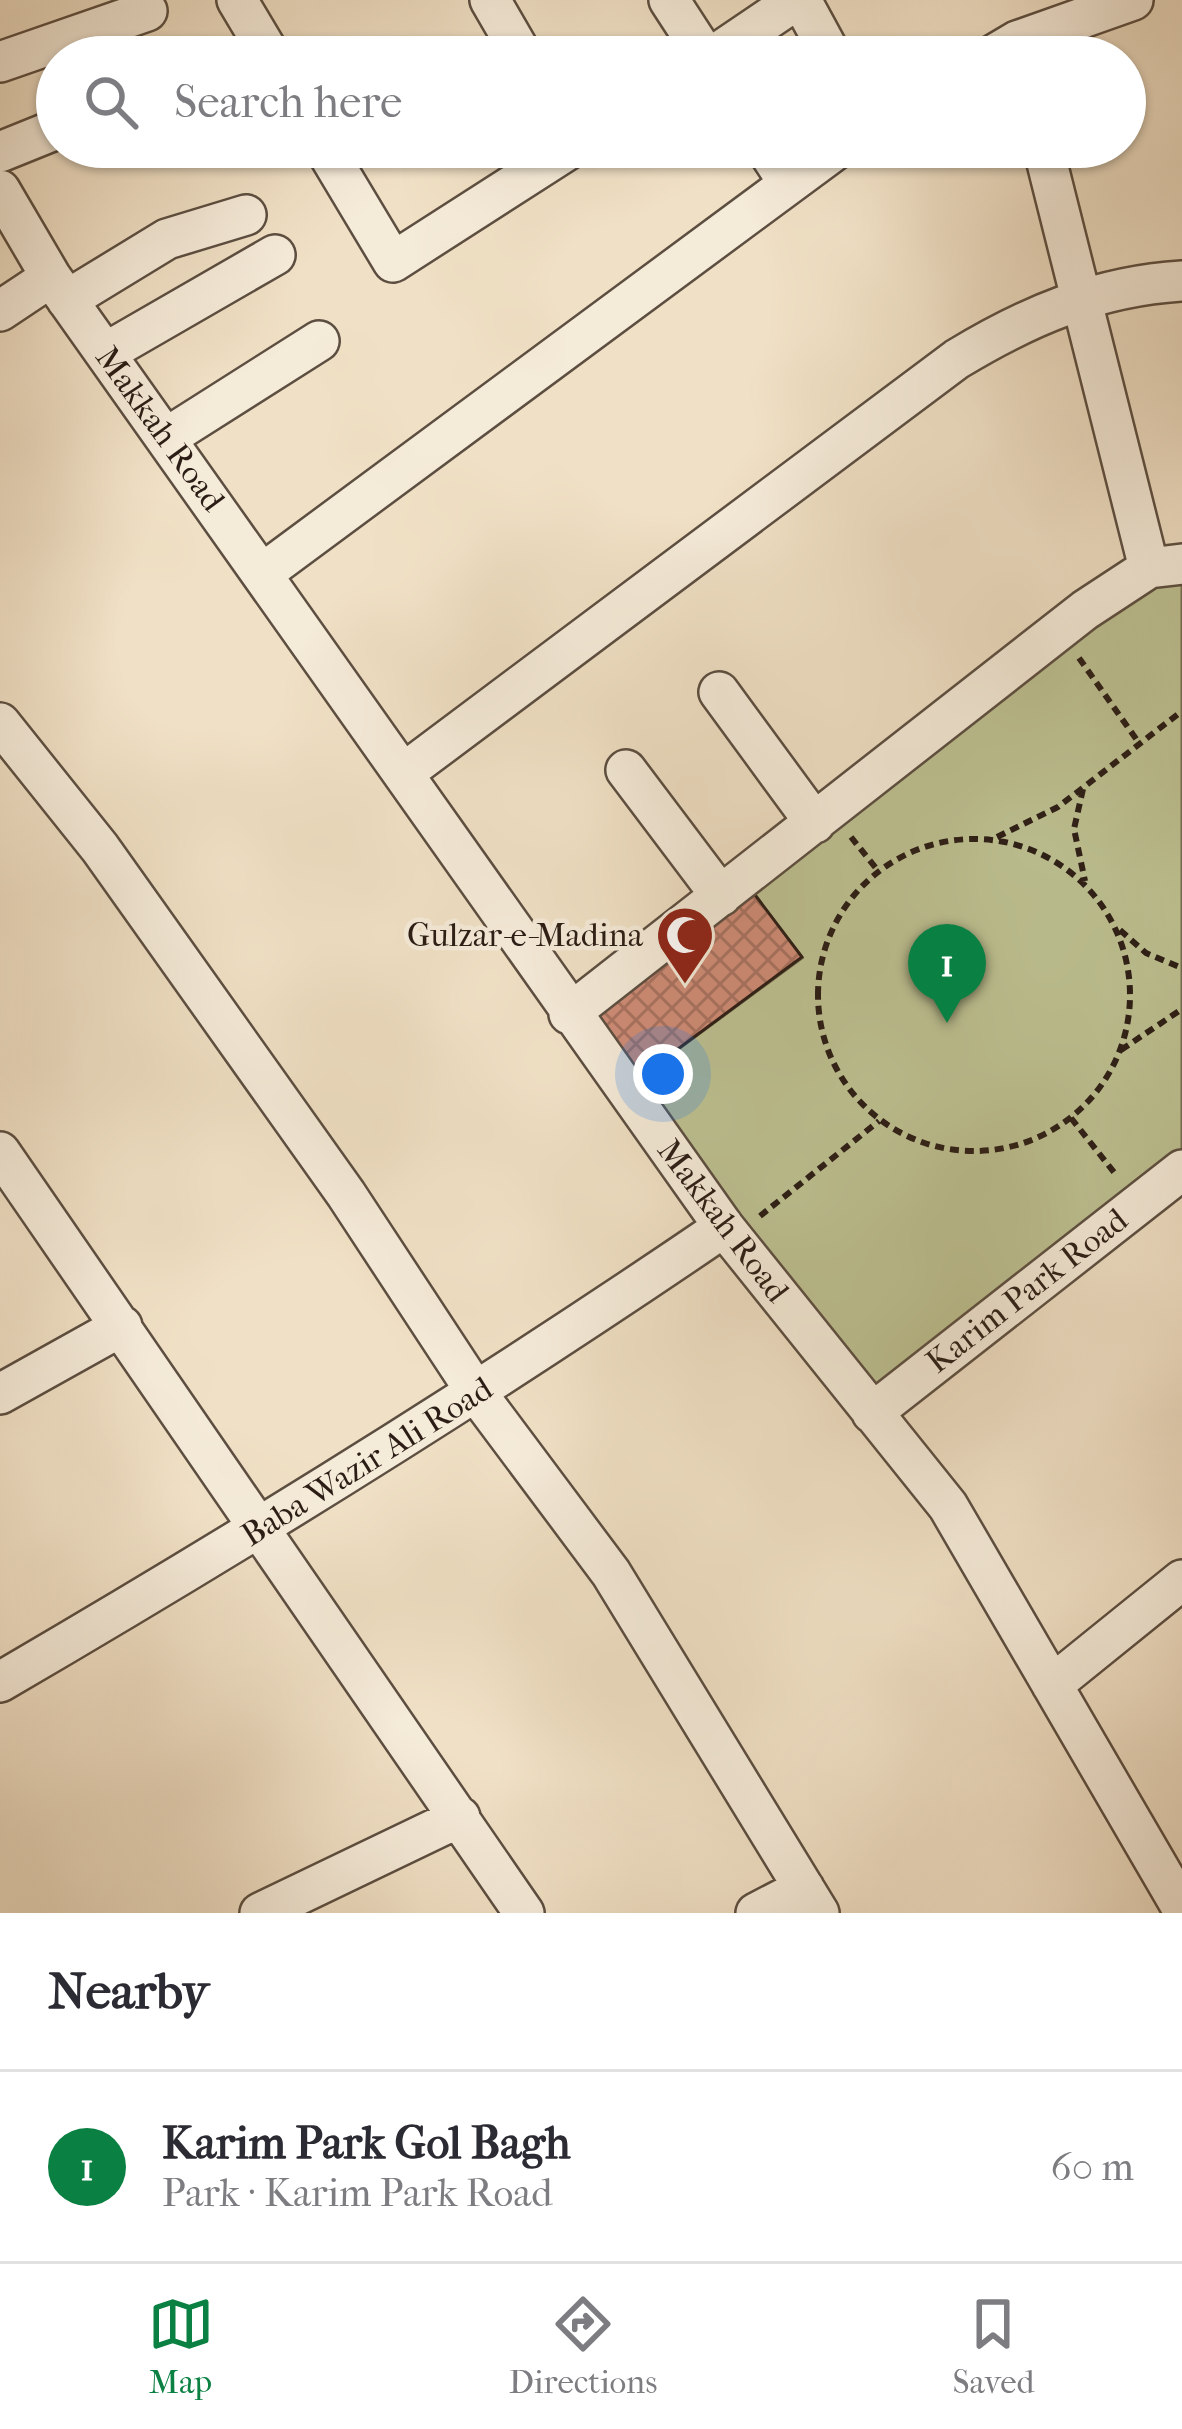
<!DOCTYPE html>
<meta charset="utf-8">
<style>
body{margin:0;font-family:"IM FELL French Canon",serif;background:#f2f2f3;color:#2b2b33}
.you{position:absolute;left:663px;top:1074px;width:42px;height:42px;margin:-30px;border:9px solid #fff;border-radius:50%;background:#1a73e8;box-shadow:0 0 0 18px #1a73e833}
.badge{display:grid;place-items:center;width:78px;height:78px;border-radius:50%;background:#0b8043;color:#fff;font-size:39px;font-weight:700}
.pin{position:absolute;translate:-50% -99px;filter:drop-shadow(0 3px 6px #0008)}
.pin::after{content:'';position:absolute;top:63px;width:42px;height:36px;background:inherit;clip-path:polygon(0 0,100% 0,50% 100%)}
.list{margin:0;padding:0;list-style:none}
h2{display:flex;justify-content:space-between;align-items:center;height:156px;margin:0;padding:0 48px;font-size:51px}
h2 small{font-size:39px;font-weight:400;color:#7c7c81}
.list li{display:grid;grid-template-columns:78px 1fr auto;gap:36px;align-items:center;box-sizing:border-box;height:192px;padding:0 48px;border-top:3px solid #e1e1e2}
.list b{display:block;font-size:45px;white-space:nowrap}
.list p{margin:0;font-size:39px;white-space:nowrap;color:#7c7c81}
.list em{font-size:39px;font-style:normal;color:#7c7c81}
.icon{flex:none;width:66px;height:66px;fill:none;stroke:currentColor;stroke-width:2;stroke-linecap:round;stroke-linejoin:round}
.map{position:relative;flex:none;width:1182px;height:1913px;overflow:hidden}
.search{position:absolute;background:#fff;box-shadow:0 3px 9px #0004;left:36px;right:36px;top:36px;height:132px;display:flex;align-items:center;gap:30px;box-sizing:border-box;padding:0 42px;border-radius:66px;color:#7c7c81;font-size:45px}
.sheet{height:348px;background:#fff}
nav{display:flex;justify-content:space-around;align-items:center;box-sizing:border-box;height:168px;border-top:3px solid #e1e1e2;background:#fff;font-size:33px;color:#7c7c81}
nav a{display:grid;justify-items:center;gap:6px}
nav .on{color:#0b8043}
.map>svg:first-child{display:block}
.park{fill:#bdc192;stroke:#746f54;stroke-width:3}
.building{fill:url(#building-cross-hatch);stroke:#2b1d15;stroke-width:3}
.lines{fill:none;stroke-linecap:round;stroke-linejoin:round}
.minor-casing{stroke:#5c4e41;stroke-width:44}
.path{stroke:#2b1d15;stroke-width:6;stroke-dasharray:9 6;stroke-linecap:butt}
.minor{stroke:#f5ebd9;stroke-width:39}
.labels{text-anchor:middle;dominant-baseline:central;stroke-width:9;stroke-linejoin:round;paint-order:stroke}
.street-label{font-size:33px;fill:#2b1d15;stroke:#f5ebd9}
.poi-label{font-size:33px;fill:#2b1d15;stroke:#f5ebd9;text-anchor:end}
</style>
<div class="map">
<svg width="1182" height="1913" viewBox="0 0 1182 1913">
<defs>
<pattern id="building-cross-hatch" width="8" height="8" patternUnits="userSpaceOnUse" patternTransform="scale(3)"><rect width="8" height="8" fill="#cf8c77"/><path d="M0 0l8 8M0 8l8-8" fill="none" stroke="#a87260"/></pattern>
</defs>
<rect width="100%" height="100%" fill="#f0e0c5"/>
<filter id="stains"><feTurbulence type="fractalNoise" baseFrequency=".00167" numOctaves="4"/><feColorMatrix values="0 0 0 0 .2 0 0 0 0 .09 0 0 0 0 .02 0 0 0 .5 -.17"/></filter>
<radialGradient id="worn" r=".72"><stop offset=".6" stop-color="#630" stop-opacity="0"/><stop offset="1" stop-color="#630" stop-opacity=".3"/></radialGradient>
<path class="park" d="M1182 564V1170L872 1413 624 1089 802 958 743 879Z"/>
<path class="building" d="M743 879 802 957 624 1089 569 1014Z"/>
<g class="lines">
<g class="minor-casing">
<path id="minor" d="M237 0 271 57
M490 0 519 50
M669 0 706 57
M801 0 832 57
M712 57 796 0
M990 57 1017 41 1133 0
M0 62 147 11
M324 147 393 262 572 147
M765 147 788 182
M1043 147 1149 568
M0 152 57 129
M0 190 51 277 724 1227 948 1506 1182 1908
M67 300 167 239 246 215
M0 311 51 277
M105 353 275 255
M166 438 319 341
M263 573 839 147
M719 692 815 823
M0 723 100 848 346 1194 478 1395 611 1573 819 1913
M626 770 721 896
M405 772 957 359C1028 316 1098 286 1182 281
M569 1014 1085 610 1149 568 1182 564
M0 1152 524 1913
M0 1394 122 1326
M872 1413 1182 1170
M0 1682C247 1538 488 1388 724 1227
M1052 1685 1182 1580
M260 1913 460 1817
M756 1913 804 1888"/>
</g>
<path class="path" d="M1079 658 1139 743
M1083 789 1074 829 1085 881
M851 837 879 872
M997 837 1058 807 1182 711
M818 995a156 156 0 1 1 312 0a156 156 0 1 1-312 0Z
M1120 930 1146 953 1182 968
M1121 1050 1182 1009
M1071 1118 1117 1176
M760 1216 879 1121"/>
<use href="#minor" class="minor"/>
</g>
<defs>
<g id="mosque-pin" transform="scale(3)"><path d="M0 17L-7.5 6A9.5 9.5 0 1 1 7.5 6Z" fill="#8f2418" stroke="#f5ebd9"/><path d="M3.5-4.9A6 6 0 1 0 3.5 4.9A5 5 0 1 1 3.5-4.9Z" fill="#fff"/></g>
</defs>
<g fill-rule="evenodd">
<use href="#mosque-pin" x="685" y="935"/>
</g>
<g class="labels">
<g class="street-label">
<text transform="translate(160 429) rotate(54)">Makkah Road</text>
<text transform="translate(723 1221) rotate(53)">Makkah Road</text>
<text transform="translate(1027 1291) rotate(-38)">Karim Park Road</text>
<text transform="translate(367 1462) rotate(-32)">Baba Wazir Ali Road</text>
</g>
<g class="poi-label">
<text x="643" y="935">Gulzar-e-Madina</text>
</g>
</g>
<rect width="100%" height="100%" filter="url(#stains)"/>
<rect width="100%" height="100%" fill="url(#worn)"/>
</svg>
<div class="you"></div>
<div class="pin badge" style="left:947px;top:1023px">1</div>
<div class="search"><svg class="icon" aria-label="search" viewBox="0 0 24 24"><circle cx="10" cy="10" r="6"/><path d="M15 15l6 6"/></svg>Search here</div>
</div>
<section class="sheet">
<h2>Nearby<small></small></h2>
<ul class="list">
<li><span class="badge">1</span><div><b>Karim Park Gol Bagh</b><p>Park · Karim Park Road</p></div><em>60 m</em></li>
</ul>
</section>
<nav>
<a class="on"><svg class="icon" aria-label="map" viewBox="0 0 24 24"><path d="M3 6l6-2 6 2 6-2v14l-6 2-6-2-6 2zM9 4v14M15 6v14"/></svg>Map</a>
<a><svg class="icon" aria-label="directions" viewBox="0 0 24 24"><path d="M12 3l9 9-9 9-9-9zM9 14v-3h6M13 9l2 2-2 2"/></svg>Directions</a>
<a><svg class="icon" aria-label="saved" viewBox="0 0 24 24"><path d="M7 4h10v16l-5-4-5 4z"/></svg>Saved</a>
</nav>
